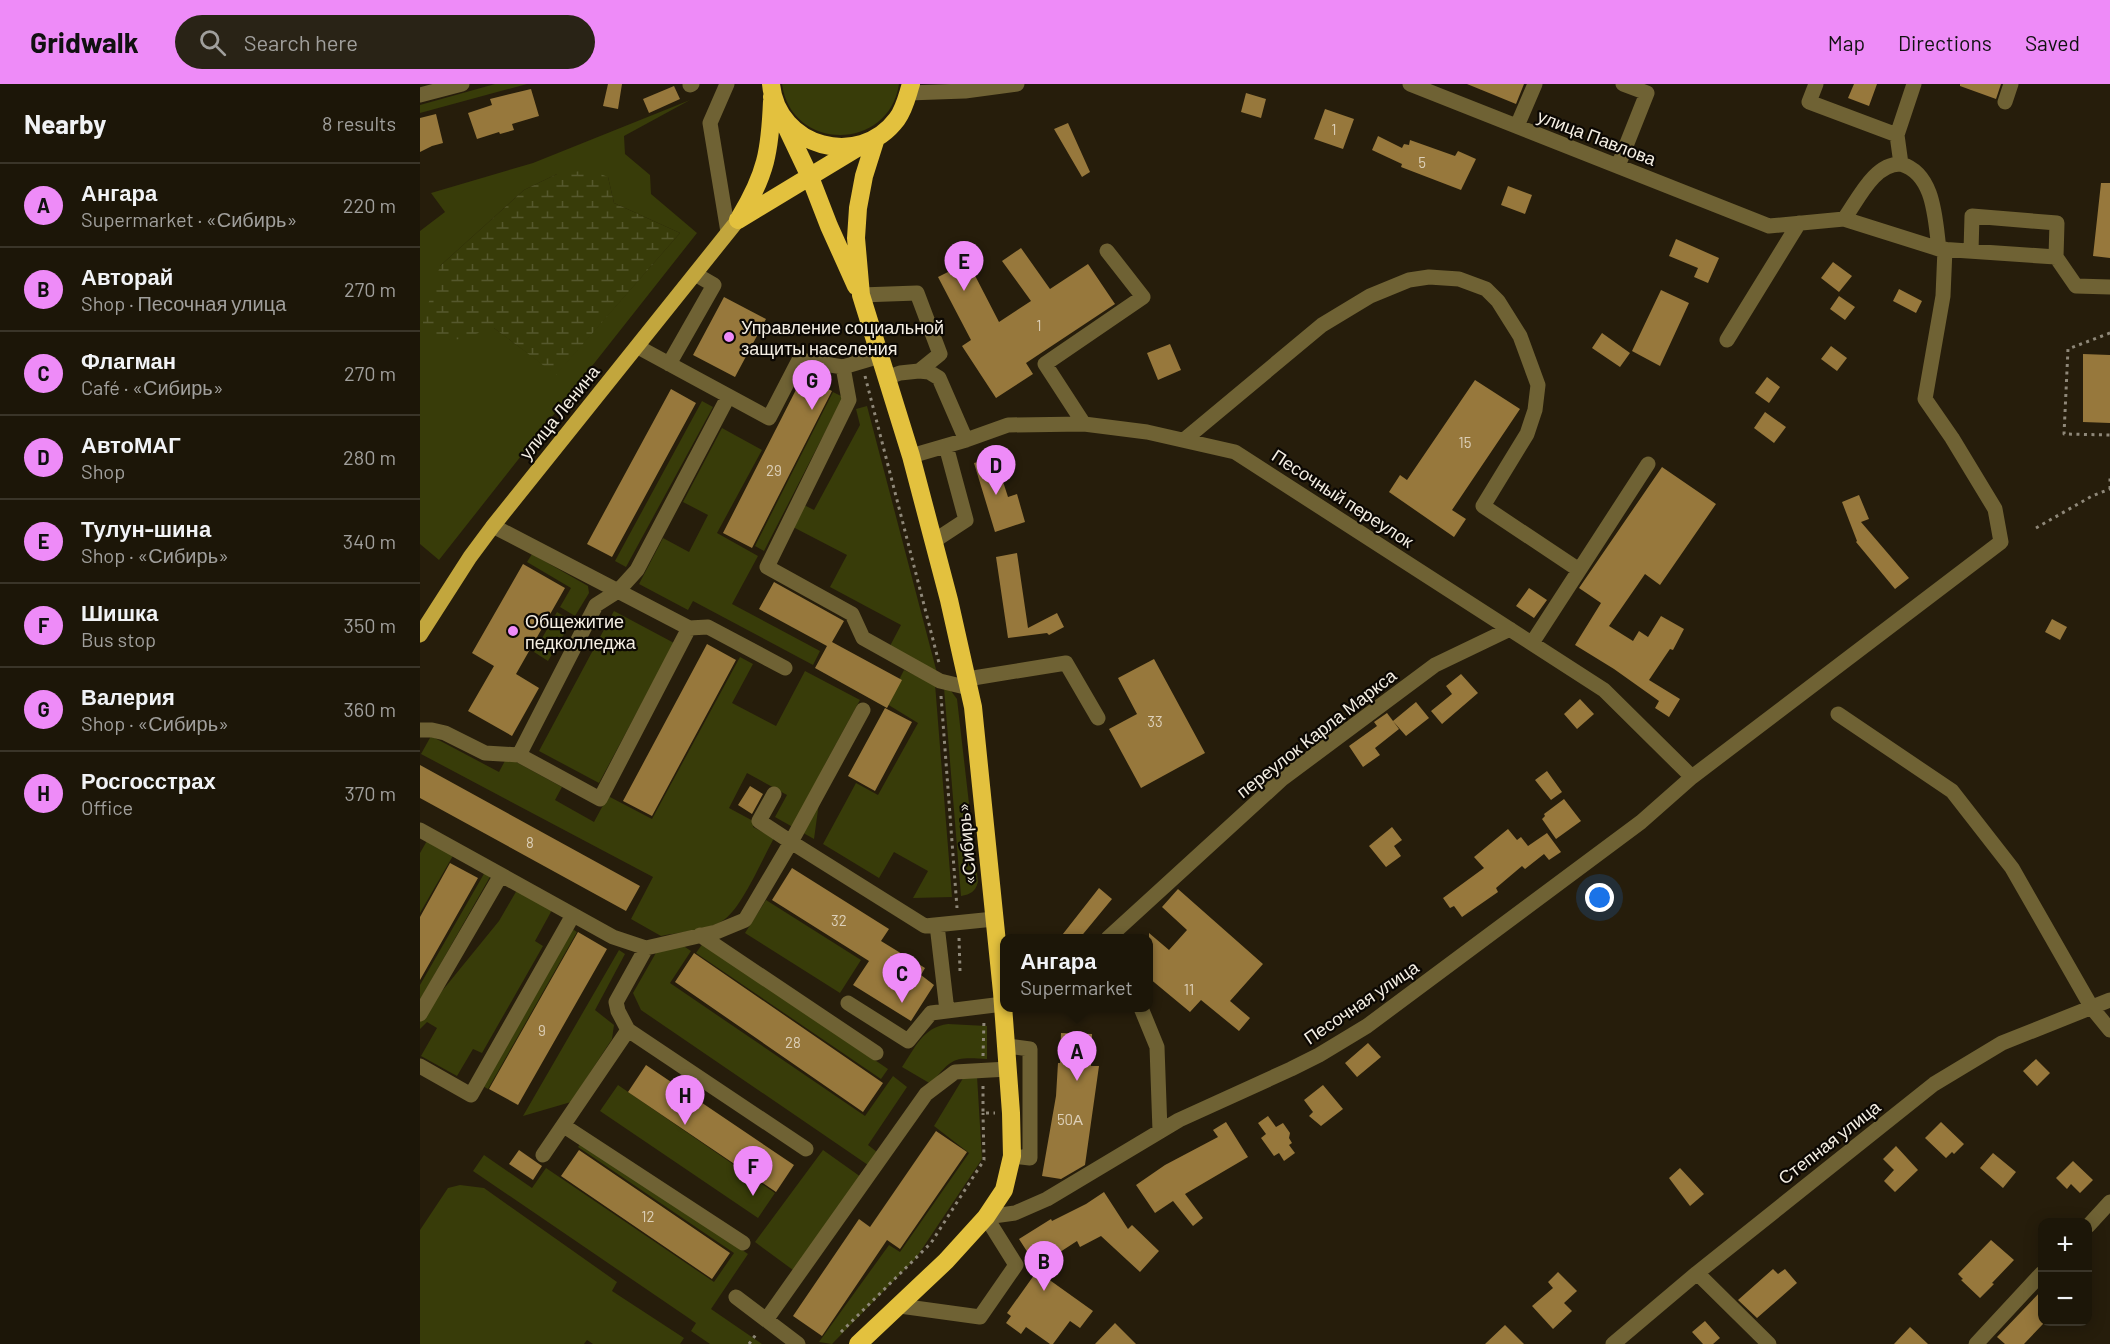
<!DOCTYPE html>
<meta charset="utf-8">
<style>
body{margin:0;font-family:Barlow,sans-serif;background:#292316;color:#f1f3f6}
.controls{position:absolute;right:18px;bottom:18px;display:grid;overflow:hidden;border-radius:12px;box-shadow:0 3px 15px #0003}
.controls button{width:54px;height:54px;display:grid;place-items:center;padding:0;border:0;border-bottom:2px solid #3a3529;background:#1c1608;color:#f1f3f6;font:30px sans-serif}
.you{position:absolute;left:1180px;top:814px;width:21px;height:21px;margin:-15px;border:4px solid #fff;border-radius:50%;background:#1a73e8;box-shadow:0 0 0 9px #1a73e833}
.badge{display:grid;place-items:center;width:39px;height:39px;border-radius:50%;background:#ee8bf8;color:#111;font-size:20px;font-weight:700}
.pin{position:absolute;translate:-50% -50px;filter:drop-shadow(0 2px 3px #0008)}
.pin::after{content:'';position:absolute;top:32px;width:21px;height:18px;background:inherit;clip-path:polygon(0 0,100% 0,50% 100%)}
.popup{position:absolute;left:580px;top:850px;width:153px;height:78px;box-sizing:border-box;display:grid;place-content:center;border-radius:12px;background:#1c1608;filter:drop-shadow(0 2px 4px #0005);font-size:20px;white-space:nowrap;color:#a09f9c}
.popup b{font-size:22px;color:#f1f3f6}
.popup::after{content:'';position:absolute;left:50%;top:100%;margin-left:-12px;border:12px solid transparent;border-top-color:#1c1608}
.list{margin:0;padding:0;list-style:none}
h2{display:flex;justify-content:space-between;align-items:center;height:78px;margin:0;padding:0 24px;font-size:26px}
h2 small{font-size:20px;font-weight:400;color:#a09f9c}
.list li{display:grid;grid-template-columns:39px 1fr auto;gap:18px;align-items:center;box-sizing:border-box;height:84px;padding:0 24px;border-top:2px solid #3a3529}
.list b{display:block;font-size:22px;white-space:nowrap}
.list p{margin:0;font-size:20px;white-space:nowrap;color:#a09f9c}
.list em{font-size:20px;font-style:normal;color:#a09f9c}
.icon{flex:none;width:33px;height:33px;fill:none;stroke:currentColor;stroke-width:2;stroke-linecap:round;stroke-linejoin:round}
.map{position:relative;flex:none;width:1690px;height:1260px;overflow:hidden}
header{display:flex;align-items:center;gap:36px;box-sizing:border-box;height:84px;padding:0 30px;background:#ee8bf8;color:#111}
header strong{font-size:28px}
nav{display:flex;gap:33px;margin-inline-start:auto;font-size:21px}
.search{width:420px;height:54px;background:#292316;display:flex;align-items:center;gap:15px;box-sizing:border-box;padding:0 21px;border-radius:33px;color:#a09f9c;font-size:22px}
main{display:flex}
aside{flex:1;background:#1c1608}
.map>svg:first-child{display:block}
.green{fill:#383c09;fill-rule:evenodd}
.wetland{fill:url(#wetland-marsh)}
.building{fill:#97783c}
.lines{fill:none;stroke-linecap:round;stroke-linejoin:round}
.path{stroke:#8f8879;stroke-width:3;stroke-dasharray:3 4.5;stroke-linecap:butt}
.minor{stroke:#6f6234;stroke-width:15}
.major{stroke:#c2a63d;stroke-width:15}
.highway{stroke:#e3c13e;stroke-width:18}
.poi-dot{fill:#ee8bf8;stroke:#0c0803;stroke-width:2}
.labels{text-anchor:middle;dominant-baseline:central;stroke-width:4.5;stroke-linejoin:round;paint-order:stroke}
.number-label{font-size:15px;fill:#ddd0b9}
.street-label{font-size:18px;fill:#f4eee3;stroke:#0c0803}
.poi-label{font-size:18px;fill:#f4eee3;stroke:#0c0803;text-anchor:start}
</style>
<header>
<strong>Gridwalk</strong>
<div class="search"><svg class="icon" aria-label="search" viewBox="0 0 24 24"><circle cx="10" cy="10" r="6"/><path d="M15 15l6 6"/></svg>Search here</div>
<nav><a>Map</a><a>Directions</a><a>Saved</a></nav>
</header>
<main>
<aside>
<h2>Nearby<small>8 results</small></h2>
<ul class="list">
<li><span class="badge">A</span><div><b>Ангара</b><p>Supermarket · «Сибирь»</p></div><em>220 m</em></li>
<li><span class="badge">B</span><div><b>Авторай</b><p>Shop · Песочная улица</p></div><em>270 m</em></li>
<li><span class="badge">C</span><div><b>Флагман</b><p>Café · «Сибирь»</p></div><em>270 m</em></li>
<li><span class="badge">D</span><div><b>АвтоМАГ</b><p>Shop</p></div><em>280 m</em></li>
<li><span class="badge">E</span><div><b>Тулун-шина</b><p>Shop · «Сибирь»</p></div><em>340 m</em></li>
<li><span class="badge">F</span><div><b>Шишка</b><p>Bus stop</p></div><em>350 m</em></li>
<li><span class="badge">G</span><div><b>Валерия</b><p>Shop · «Сибирь»</p></div><em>360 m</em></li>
<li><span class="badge">H</span><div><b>Росгосстрах</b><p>Office</p></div><em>370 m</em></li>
</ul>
</aside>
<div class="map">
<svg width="1690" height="1260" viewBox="0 0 1690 1260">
<defs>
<pattern id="wetland-marsh" width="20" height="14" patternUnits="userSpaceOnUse" patternTransform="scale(1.5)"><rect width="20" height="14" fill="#383c09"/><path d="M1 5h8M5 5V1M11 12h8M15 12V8" fill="none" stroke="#55582d"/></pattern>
</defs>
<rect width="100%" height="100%" fill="#261d0b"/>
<path class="green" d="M75 0H107L0 29V21Z
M362 0H479C469 68 371 68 362 0Z
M270 16 204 52 205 70 230 91 231 110 277 149 19 476 0 460V147L25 128 11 109 113 79ZM137 90 188 93 194 119 260 149 136 290 74 244 20 182 104 106Z
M413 308 423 313 344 467 335 462Z
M282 317 293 323 206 483 195 477Z
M447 322 517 589 470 562 481 541 410 503 427 471 373 443 384 421 394 426 440 341 436 325Z
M302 344 342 366 297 449 338 472 312 520 400 567 393 581 273 517 268 526 219 500 243 454 269 468 288 431 263 418Z
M112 470 168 502 169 509 155 532 140 523 151 504 107 478Z
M194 527 254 559 179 699 119 667Z
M137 528 152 537 128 577 114 568Z
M320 573 333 580 312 619 356 642 385 587 440 616 404 682 394 755 355 733 367 711 327 689 309 724 335 738 333 743 354 754C343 774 322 823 305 835 291 846 259 848 241 852L211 835 233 793 1 670 11 652 79 688 87 673 142 703 135 716 174 738 188 712 232 735Z
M484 586 515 600 532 813 493 814 508 787 474 768 459 794 403 760 436 699 458 711 498 639 467 620Z
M524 604 531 607 537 615 558 798C555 808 551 810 541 812Z
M8 755 34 770 0 829V769Z
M65 788 71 791 0 916V901Z
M97 806 132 826 115 857 123 862 62 969 53 965 37 992 1 972 17 944 7 938 0 945V934L79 837Z
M346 816 441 876 420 909 325 849Z
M151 844 157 848 68 1005 61 1001Z
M259 859 271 867 250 899 445 1032 473 992 487 1003 448 1061 457 1068 448 1081 221 926 213 909 237 867Z
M283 859 468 985 461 995 276 869Z
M199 866 205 870 175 926 194 941 192 955 151 1018 103 1032Z
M528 940 567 942V975C533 973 532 974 511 1000L482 983C495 964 503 943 528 940Z
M545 991 557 992 562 1075 496 1174 412 1260 399 1258 469 1161 480 1168 549 1069 514 1042Z
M198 1001 355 1109 338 1134 180 1027Z
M162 1057 328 1170 291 1225 342 1260H290L271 1247 276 1239 53 1087 64 1071 112 1104 126 1084 294 1198 314 1169 158 1063Z
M403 1066 441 1093 373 1186 335 1158Z
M40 1101 64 1104 197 1198 192 1207 264 1254 260 1260H173L167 1256 164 1260H0V1146L28 1104Z"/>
<path class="wetland" d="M170 86 188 93 194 119 260 149 136 291 74 244C49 251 24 267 3 245V237L20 182 104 106 137 90Z"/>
<path class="building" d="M188 0H202L198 25 183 22Z
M1047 0H1104L1096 20Z
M1434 0H1457L1449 22 1428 14Z
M1540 0H1581L1576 15 1540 2Z
M254 2 260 15 229 29 223 15Z
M111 5 119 32 92 40 94 46 80 50 79 48 57 55 48 29 72 21 70 15Z
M826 9 846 15 841 34 821 28Z
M905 25 934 35 923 65 894 55Z
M16 30 23 59 12 62 0 68V34Z
M648 39 670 88 662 93 634 45Z
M958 52 982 64 984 60 989 61 990 56 1035 72 1038 67 1056 75 1041 106 981 83 982 80 952 66Z
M1681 99H1690V174L1673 172Z
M1088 102 1112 111 1105 130 1081 121Z
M1256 155 1299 174 1288 199 1274 193 1278 184 1249 172Z
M601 164 630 205 668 180 695 220 606 279 613 290 576 314 542 262 551 256 518 193 548 178 579 238 611 217 582 177Z
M1413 178 1432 192 1419 208 1401 194Z
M1479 205 1502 217 1496 229 1473 217Z
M1241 206 1269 219 1240 282 1212 267Z
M1419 212 1435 223 1425 236 1410 225Z
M304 213 346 235 315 293 273 271Z
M1182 249 1210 269 1200 283 1172 264Z
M750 260 761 286 738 296 727 269Z
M1411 262 1427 274 1417 287 1401 275Z
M1663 270 1690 271V339L1663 338Z
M383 292 412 307 332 464 303 449Z
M1347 293 1360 303 1349 319 1335 309Z
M1055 296 1100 325 1032 426 1046 435 1034 453 969 408 980 391 987 396Z
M251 305 276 319 192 473 167 460Z
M1345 328 1366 343 1354 359 1334 344Z
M575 373 588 413 597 410 605 438 575 448 554 379Z
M1242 383 1296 420 1240 501 1225 490 1189 542 1213 557 1219 547 1228 553 1241 532 1264 545 1253 566 1250 565 1229 596 1260 615 1249 633 1235 624 1239 617 1194 585 1155 561 1181 519 1159 504Z
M1439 411 1449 435 1441 438 1489 494 1475 505 1436 458 1437 457 1422 418Z
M597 469 608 544 637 529 644 543 629 551 627 549 588 554 576 473Z
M103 480 145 504 96 590 119 604 92 652 48 627 74 582 52 569Z
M354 498 424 537 412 558 482 596 467 624 395 584 407 562 339 525Z
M1109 504 1127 516 1114 534 1096 522Z
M1632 535 1647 543 1640 556 1625 548Z
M287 560 316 576 232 732 203 717Z
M734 575 785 669 721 704 689 645 717 630 698 594Z
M1041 590 1058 609 1022 640 1011 627 1032 610 1026 602Z
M1160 615 1174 630 1157 645 1144 630Z
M996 618 1009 634 986 652 973 637Z
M465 624 492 638 455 707 428 692Z
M967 629 979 645 955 664 960 671 943 683 929 662 957 642 954 638Z
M0 681 220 802 206 827 0 714Z
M1127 687 1142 708 1131 716 1115 696Z
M330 702 343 710 332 730 318 721Z
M1144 715 1161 737 1136 755 1122 735 1125 732 1124 730Z
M972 743 982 756 974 762 981 772 966 783 949 762Z
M1088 745 1097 756 1101 753 1108 762 1127 749 1141 768 1129 776 1124 770 1105 785 1102 782 1076 804 1078 808 1042 833 1034 822 1030 824 1023 814 1064 784 1054 773Z
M30 779 58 794 0 896V833Z
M372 784 469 845 461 857 505 884 501 891 514 901 491 937 433 901 449 877 352 816Z
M679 804 692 815 659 855H639Z
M758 805 843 880 810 917 830 934 819 947 781 916 770 928 729 894V849L749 866 767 846 742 823Z
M158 848 187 865 98 1021 69 1005Z
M274 869 463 999 443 1028 255 898Z
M641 949 672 950 671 982H679L665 1081 641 1095 622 1092 636 1012 638 979H640Z
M948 959 961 973 937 993 925 979Z
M1616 975 1630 989 1617 1002 1603 987Z
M226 981 374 1081 356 1108 208 1008Z
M903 1001 923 1025 901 1042 889 1032 893 1028 884 1016Z
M848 1032 856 1043 863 1039 870 1049 869 1054 872 1059 869 1061 875 1069 864 1077 859 1069 854 1072 841 1054 846 1050 838 1039Z
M806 1038 828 1073 765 1110 783 1134 773 1142 753 1117 735 1129 716 1101 745 1081 798 1053 793 1046Z
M1521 1038 1544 1060 1534 1070 1532 1068 1526 1074 1505 1054Z
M516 1047 547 1068 480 1165 467 1156 402 1252 373 1232 439 1135 450 1143Z
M1476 1062 1498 1086 1475 1108 1464 1097 1474 1086 1463 1075Z
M99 1066 122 1082 113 1096 89 1080Z
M159 1066 310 1169 292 1195 141 1092Z
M1573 1069 1596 1088 1583 1104 1560 1084Z
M1653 1077 1673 1096 1660 1109 1651 1100 1647 1105 1636 1094Z
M1260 1084 1284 1110 1270 1122 1249 1094Z
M684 1108 708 1145 712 1141 739 1167 720 1188 681 1152 660 1163 657 1157 617 1183 599 1155 631 1135 632 1137 666 1120Z
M1571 1156 1594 1176 1572 1199 1574 1200 1560 1214 1541 1196 1543 1195 1538 1190Z
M1353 1185 1358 1190 1365 1185 1377 1199 1337 1234 1318 1216Z
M617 1187 673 1227 660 1244 650 1237 633 1260H630L606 1243 601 1250 586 1239 591 1232 587 1229Z
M1138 1188 1157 1207 1144 1219 1152 1227 1133 1245 1112 1222 1133 1204 1128 1198Z
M1623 1205V1240L1604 1260H1585L1577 1253Z
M1285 1237 1300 1254 1293 1260H1283L1272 1248Z
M695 1239 716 1260H675Z
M1085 1241 1104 1260H1065Z
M1490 1243 1508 1260H1474Z"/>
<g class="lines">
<path class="path" d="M1690 249 1648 265 1644 350 1690 351
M445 292 519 579
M1690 405V393
M1616 444 1672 412 1690 405
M521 612 537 824
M539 854 540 887
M563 972 564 936
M563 1002V1029H575
M421 1248 511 1159 564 1076 563 1029
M329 1260 337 1249"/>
<path class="minor" d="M307 0 290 39 308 148
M990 0 1349 142 1424 135 1519 165 1636 173 1637 139 1552 132 1551 167
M1396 0 1389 18 1477 51
M270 1 272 0
M488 9 545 7 597 0
M0 11 42 0
M1585 18 1591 0
M1097 42 1115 0
M1481 80C1515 90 1515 136 1519 165
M1198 82 1227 9 1203 0
M1424 135C1438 116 1454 79 1481 80L1477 51 1494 0
M1636 173 1656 202 1690 203
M441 211 497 209 520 270 499 287
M1307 256 1379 139
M218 263 349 334 379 276 423 283 460 272
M249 280 294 201 275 190
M423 283 429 316 347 483 432 530 443 554 520 597 549 604
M466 294 480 289 499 287 509 288 519 294 546 356
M664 340 625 280 723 213 687 167
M764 356 902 241 950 212 989 196 1009 193 1039 195 1066 205 1078 217 1100 252 1118 301 1115 326 1107 350 1063 422 1159 486
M491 372 546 356 588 341 664 340 727 348 815 368 1184 606 1272 693
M73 442 269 544 288 543 365 584
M514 457 546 436 526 362
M1112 559 1228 380
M547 595 646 579 678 634
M1418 630 1532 707 1592 784 1672 924 1690 946
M0 646H12L25 649 65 669 99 671 180 715 269 544
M99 671 176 521 198 507 217 486 308 313
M354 710 339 737 371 758 443 626
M0 746 193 853 226 864 296 848 325 836 371 758 505 842 574 835
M517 841 527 927
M280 851 456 969
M688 854 862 695 1015 581 1090 545
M226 864 196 918 198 927 208 946 386 1065
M428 919 488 957 511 929 583 920
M721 924 737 963 740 1047
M0 930 81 791
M587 962 610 965V1074L592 1072
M0 982 51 1011 153 831
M144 1042 323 1159
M123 1071 208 946
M1668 1142 1690 1118
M1277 1189 1349 1260
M316 1213 378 1260
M480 1222 560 1233 596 1181 566 1133 595 1129 627 1115 759 1036 871 985 899 971 947 942 1221 738 1272 693 1581 458 1575 425 1532 354 1505 315 1523 212 1525 165
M346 1236 506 1010 535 988 588 985
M1193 1260 1277 1189 1514 1000 1582 959 1690 916
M1556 1260 1622 1189"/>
<path class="major" d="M0 551 50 473 73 442 318 136"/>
<path class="highway" d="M351 0C357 63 439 86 477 35 485 24 487 12 491 0
M352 13 390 93 409 142 436 202
M320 133C346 90 350 67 352 17
M318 136 437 64
M438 1260 526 1177 566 1133 584 1106 592 1072 591 1029 582 908 553 623 529 516 491 372 441 211 436 154 438 124 444 92 456 54"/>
</g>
<g class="poi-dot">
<circle cx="309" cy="253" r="6"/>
<circle cx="93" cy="547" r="6"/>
</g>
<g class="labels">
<g class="number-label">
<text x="914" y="45">1</text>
<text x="1002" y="78">5</text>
<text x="619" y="241">1</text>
<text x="1045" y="358">15</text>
<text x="354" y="386">29</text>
<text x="735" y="637">33</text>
<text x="110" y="758">8</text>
<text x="419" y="836">32</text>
<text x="769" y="905">11</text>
<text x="122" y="946">9</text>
<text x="373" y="958">28</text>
<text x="650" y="1035">50А</text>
<text x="228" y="1132">12</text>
</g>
<g class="street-label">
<text transform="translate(1177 53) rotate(21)">улица Павлова</text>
<text transform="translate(139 328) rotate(-51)">улица Ленина</text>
<text transform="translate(923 414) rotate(33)">Песочный переулок</text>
<text transform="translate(896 649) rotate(-38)">переулок Карла Маркса</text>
<text transform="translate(546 760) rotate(-95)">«Сибирь»</text>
<text transform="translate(941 918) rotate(-34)">Песочная улица</text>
<text transform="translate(1409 1058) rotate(-38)">Степная улица</text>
</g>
<g class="poi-label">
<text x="321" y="243">Управление социальной<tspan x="321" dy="21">защиты населения</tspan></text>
<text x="105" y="537">Общежитие<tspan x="105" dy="21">педколледжа</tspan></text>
</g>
</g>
</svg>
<div class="controls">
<button>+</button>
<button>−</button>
</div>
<div class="you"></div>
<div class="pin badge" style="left:657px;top:997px">A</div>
<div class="popup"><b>Ангара</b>Supermarket</div>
<div class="pin badge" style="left:624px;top:1207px">B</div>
<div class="pin badge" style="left:482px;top:919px">C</div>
<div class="pin badge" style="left:576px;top:411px">D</div>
<div class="pin badge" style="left:544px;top:207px">E</div>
<div class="pin badge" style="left:333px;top:1112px">F</div>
<div class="pin badge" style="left:392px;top:326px">G</div>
<div class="pin badge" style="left:265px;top:1041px">H</div>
</div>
</main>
